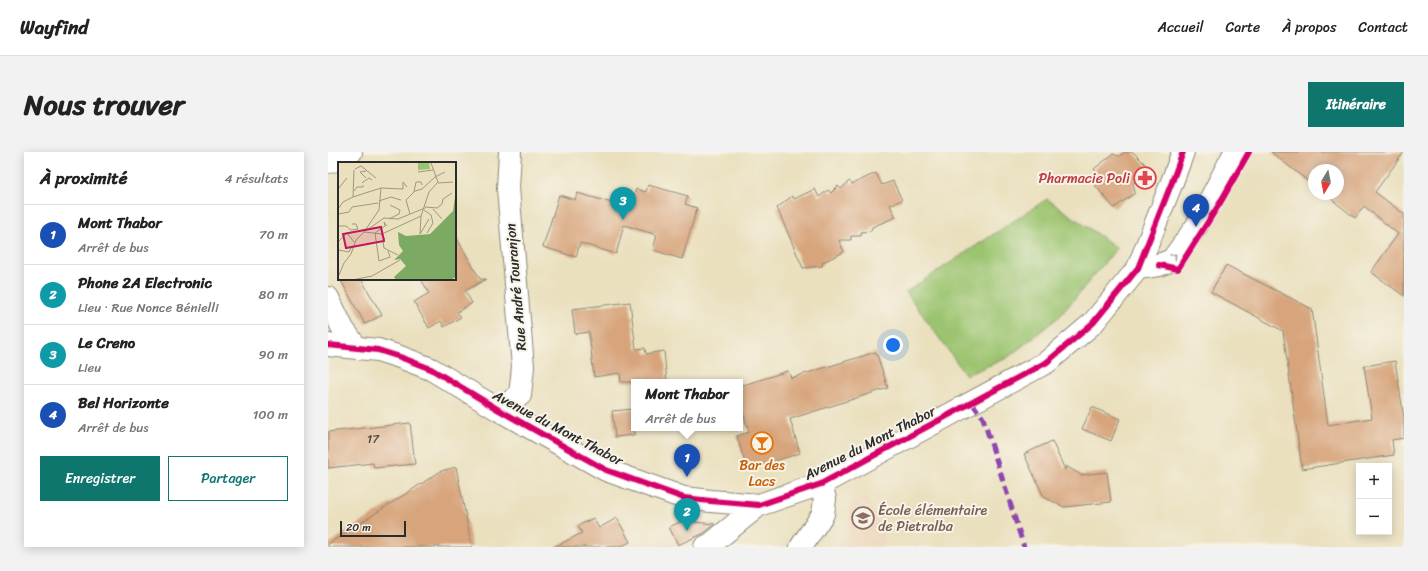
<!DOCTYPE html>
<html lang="fr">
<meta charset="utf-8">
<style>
body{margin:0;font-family:Sriracha,sans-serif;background:#f2f2f2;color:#222}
.controls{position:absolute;right:12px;bottom:12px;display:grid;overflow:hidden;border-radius:0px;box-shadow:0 2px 10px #0003}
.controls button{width:36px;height:36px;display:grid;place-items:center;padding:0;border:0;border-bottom:1px solid #e0e0e0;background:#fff;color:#222;font:20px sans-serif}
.compass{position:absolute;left:980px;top:12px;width:36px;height:36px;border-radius:50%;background:#fff;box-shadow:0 2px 10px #0003;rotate:190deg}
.scale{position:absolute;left:12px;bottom:10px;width:66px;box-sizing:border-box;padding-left:4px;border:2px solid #2b2b2b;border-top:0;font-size:11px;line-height:14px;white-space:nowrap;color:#2b2b2b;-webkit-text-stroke:3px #f7f3e8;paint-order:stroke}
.you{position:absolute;left:565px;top:193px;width:14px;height:14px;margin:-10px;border:3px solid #fff;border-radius:50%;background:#1a73e8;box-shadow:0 0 0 6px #1a73e833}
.badge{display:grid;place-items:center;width:26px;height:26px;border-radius:50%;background:#0f766e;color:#fff;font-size:13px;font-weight:700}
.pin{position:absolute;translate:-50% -33px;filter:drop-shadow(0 1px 2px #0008)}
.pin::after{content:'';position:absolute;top:21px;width:14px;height:12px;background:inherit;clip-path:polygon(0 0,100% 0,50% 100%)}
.popup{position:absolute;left:303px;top:227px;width:112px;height:52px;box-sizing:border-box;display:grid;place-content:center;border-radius:0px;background:#fff;filter:drop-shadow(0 1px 3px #0005);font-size:13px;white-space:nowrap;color:#767676}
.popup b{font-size:15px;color:#222}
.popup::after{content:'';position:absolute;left:50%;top:100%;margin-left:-8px;border:8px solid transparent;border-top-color:#fff}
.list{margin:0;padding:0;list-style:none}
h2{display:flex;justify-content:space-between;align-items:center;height:52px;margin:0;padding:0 16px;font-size:17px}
h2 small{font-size:13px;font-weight:400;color:#767676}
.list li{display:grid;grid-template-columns:26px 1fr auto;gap:12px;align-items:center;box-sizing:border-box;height:60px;padding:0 16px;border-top:1px solid #e0e0e0}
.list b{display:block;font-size:15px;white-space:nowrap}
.list p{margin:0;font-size:13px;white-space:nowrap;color:#767676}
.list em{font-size:13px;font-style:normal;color:#767676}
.actions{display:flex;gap:8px;padding:12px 16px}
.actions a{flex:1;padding:9px 0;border:1px solid #0f766e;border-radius:0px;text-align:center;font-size:14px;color:#0f766e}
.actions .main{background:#0f766e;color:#fff}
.map{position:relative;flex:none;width:1076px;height:395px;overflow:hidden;border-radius:0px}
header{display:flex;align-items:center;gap:24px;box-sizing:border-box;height:56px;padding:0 20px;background:#fff;border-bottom:1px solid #e0e0e0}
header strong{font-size:19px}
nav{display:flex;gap:22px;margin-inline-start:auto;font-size:14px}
.intro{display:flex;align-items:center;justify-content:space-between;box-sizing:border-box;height:96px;padding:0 24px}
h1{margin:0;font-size:28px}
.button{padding:10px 18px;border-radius:0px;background:#0f766e;color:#fff;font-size:14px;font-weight:700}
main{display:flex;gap:24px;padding:0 24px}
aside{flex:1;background:#fff;border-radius:0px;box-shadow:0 2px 10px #0003}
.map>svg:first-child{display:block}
.built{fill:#edd7bb}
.green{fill:#9cc46f;stroke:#64784d}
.building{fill:#d7a47c}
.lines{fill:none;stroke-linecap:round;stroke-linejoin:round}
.minor-casing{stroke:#8a8674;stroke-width:24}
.minor{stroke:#fff;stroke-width:22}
.quiet{stroke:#8e44ad;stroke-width:5;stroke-dasharray:10 5;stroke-linecap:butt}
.cycleway-casing{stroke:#f7f3e8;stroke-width:8}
.cycleway{stroke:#d6006c;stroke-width:6}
.oneway{stroke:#a0a0a0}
.labels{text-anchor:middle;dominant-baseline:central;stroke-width:4;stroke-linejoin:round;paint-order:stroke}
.number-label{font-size:12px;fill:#56493f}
.health-label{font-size:14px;fill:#be3a42;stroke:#f7f3e8;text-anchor:end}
.street-label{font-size:14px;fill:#2b2b2b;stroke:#f7f3e8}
.food-label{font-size:14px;fill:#c56008;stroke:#f7f3e8}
.education-label{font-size:14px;fill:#785e54;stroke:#f7f3e8;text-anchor:start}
.inset-road{fill:none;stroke:#9e9883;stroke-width:1}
.view{fill:#c2185b;fill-opacity:0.15;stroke:#c2185b;stroke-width:2}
.inset-edge{fill:none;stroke:#2b2b2b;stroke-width:2}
</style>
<header>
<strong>Wayfind</strong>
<nav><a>Accueil</a><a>Carte</a><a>À propos</a><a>Contact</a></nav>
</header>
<div class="intro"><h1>Nous trouver</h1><a class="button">Itinéraire</a></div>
<main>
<aside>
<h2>À proximité<small>4 résultats</small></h2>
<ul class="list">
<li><span class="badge" style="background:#1a4fb4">1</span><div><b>Mont Thabor</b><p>Arrêt de bus</p></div><em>70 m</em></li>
<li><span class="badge" style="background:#0f9aa8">2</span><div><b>Phone 2A Electronic</b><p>Lieu · Rue Nonce Bénielli</p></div><em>80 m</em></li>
<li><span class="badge" style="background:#0f9aa8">3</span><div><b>Le Creno</b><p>Lieu</p></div><em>90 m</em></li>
<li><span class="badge" style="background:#1a4fb4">4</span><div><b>Bel Horizonte</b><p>Arrêt de bus</p></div><em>100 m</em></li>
</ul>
<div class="actions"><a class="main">Enregistrer</a><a>Partager</a></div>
</aside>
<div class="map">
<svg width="1076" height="395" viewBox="0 0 1076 395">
<rect width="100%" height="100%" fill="#f7f3e8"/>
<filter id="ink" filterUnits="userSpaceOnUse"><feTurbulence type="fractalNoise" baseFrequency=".025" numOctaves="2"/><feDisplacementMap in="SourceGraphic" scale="8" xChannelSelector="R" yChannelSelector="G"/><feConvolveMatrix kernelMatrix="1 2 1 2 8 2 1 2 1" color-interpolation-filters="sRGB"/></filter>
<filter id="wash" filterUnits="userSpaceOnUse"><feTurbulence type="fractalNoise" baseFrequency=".012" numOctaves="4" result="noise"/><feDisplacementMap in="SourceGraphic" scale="16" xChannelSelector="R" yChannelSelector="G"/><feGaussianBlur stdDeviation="0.9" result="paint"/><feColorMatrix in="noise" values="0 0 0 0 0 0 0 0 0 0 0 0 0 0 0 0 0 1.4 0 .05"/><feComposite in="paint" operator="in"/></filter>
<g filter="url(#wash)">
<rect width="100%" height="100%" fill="#eae0be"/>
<path class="built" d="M540 346 560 395H508L520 382 522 350Z"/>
<path class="green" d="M719 47 789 96 732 164 679 206 638 223 578 140Z"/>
<g id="blocks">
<path class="building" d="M797 0H805L818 13V21L805 31 807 41 786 56 765 31 772 25 766 17 785 2 791 4Z
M943 0H1076L1047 40 1076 62V144L1043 120 1070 82 1036 54 1027 66 997 42H1010V18H986V34Z
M548 21 554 33 565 29 574 48 562 53 568 65 544 75 543 79 533 80V84H523V88H511L516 100 495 110 494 114 475 116 449 56 464 44 466 47 487 37 491 45 500 38 503 41 510 34 513 37 521 29 524 32Z
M320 33 360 44 357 52 369 56 354 107 325 98 329 83 296 73 288 102 252 91 248 105 215 95 231 43 247 48 249 41 302 56 308 37 318 40Z
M127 83 152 127H158L137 139 144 151 129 160 133 165 116 175 113 169 101 176 86 150 101 141 93 127H127Z
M898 113 984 157 1000 273 1044 266 1036 214 1067 209 1076 266V286L1064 288 1066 303 974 317 955 179 883 140Z
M12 127H33L54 163 37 172Z
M302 150 308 197 317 196 318 202 336 199 339 230H293L292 221 266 225 261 180 247 182 244 157Z
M548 200 560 236 462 267 472 301 419 318 409 284 421 280 412 251V234L460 219 463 226Z
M764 255 792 267 783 289 754 277Z
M306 257V283L287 285 284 259Z
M82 271 87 312 46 316 45 311 0 316V280Z
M724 289 737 318 738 314 753 323 779 320 783 350 736 355 716 345 696 302Z
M128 315 144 395H0V392L113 319Z
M265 366 271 376 289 366 302 390 292 395H226L254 381 250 374Z
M354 369 387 372 376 381 350 393 341 375Z"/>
</g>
</g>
<g filter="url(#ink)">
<use href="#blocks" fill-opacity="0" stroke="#8a8674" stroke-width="1"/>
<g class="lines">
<g class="minor-casing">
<path id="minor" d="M0 10 15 6 23 0
M810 116 831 113 844 108 868 75 907 0
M0 146 15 177 29 196
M0 193 50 198 72 205 103 217 171 258 278 318 356 346 383 349 431 353 493 332 719 210 765 171 810 116 844 30 855 0
M171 258 192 243 195 215 180 36 182 0
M377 395 383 392 431 353
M473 395 495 362 497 347 493 332"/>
</g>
<use href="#minor" class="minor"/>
<path class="quiet" d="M644 251 655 266 696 395"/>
<g class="cycleway-casing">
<path id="cycleway" d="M831 113 850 117 892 51 921 0
M0 193 50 198 72 205 103 217 171 258 278 318 356 346 383 349 431 353 493 332 719 210 765 171 810 116 844 30 855 0"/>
</g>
<use href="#cycleway" class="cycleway"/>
</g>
<defs><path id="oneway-chevron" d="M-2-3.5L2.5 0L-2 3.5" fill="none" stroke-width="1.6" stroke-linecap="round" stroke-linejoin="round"/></defs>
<use class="oneway" href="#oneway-chevron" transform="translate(846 104) rotate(-46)"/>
</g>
<defs>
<g id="pharmacy-ring" transform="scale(1.15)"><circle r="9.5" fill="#f7f3e8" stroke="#e0444e" stroke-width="1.5"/><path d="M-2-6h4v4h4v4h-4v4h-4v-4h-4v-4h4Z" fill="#e0444e"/></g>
<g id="bar-ring" transform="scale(1.15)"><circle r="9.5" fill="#f7f3e8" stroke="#e8710a" stroke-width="1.5"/><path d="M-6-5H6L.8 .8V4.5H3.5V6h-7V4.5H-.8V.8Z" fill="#e8710a"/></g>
<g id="school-ring" transform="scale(1.15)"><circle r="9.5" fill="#f7f3e8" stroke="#8d6e63" stroke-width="1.5"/><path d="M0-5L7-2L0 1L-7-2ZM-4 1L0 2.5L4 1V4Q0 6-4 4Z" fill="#8d6e63"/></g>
</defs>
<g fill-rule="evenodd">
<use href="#pharmacy-ring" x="817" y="26"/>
<use href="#bar-ring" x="434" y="291"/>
<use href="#school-ring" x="535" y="366"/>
</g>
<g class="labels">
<g class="number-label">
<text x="45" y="287">17</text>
</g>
<g class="health-label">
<text x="802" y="26">Pharmacie Poli</text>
</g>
<g class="street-label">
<text transform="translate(188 135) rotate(-95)">Rue André Touranjon</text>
<text transform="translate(230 276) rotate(28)">Avenue du Mont Thabor</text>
<text transform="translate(542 291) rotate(-27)">Avenue du Mont Thabor</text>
</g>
<g class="food-label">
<text x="434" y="313">Bar des<tspan x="434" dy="16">Lacs</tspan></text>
</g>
<g class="education-label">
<text x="550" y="358">École élémentaire<tspan x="550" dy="16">de Pietralba</tspan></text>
</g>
</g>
<g transform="translate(10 10)">
<rect width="118" height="118" fill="#eae0be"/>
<path d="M91 0 92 7 80 8V1Z" fill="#9cc46f"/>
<path d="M118 28V115L112 118H58L56 115 68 104 62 97 56 98 65 89 61 83 60 70 68 74 92 72 115 49Z" fill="#7daa62"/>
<path class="inset-road" d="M17 7 23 4 38 16M28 9 22 10 28 16M80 10 95 8M24 21 31 16 34 18M100 21 115 20M43 26 65 27V20L69 25M0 27 9 16M16 29 19 25H25V23M76 30 78 20H83L84 23M15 35 43 26 41 48 26 70M41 39 53 35 63 38M87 45 99 46 104 42 105 37 114 31M0 47 5 40 15 35 16 8M95 47 104 57M86 48 93 53 95 61 89 71M0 52 11 50 14 45 40 41M72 52 68 38 77 29 84 27 97 15 107 10M83 54 82 72 91 57M51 57 61 52 62 48 52 43M0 64H8L13 68 20 67 18 62H14M49 64 46 60 47 64 37 71 41 99 52 95 50 89M29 68 46 56 60 57 87 46M43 72 47 77 45 79 46 86 60 93M0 80 9 71 16 80M0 88 11 90 13 86M1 113 6 101 13 92 18 78 26 70 44 72 83 54 91 30 100 20 93 1M14 118 34 114 62 98"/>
<path class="view" d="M43 65 46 79 8 86 5 72Z"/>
<rect width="118" height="118" class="inset-edge"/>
</g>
</svg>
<div class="controls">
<button>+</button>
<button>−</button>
</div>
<svg class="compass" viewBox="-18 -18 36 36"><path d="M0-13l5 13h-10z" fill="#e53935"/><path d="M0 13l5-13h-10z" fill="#767676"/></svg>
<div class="scale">20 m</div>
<div class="you"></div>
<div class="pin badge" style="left:359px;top:325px;background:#1a4fb4">1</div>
<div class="popup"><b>Mont Thabor</b>Arrêt de bus</div>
<div class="pin badge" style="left:359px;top:379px;background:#0f9aa8">2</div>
<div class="pin badge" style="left:295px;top:68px;background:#0f9aa8">3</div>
<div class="pin badge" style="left:868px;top:75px;background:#1a4fb4">4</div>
</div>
</main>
